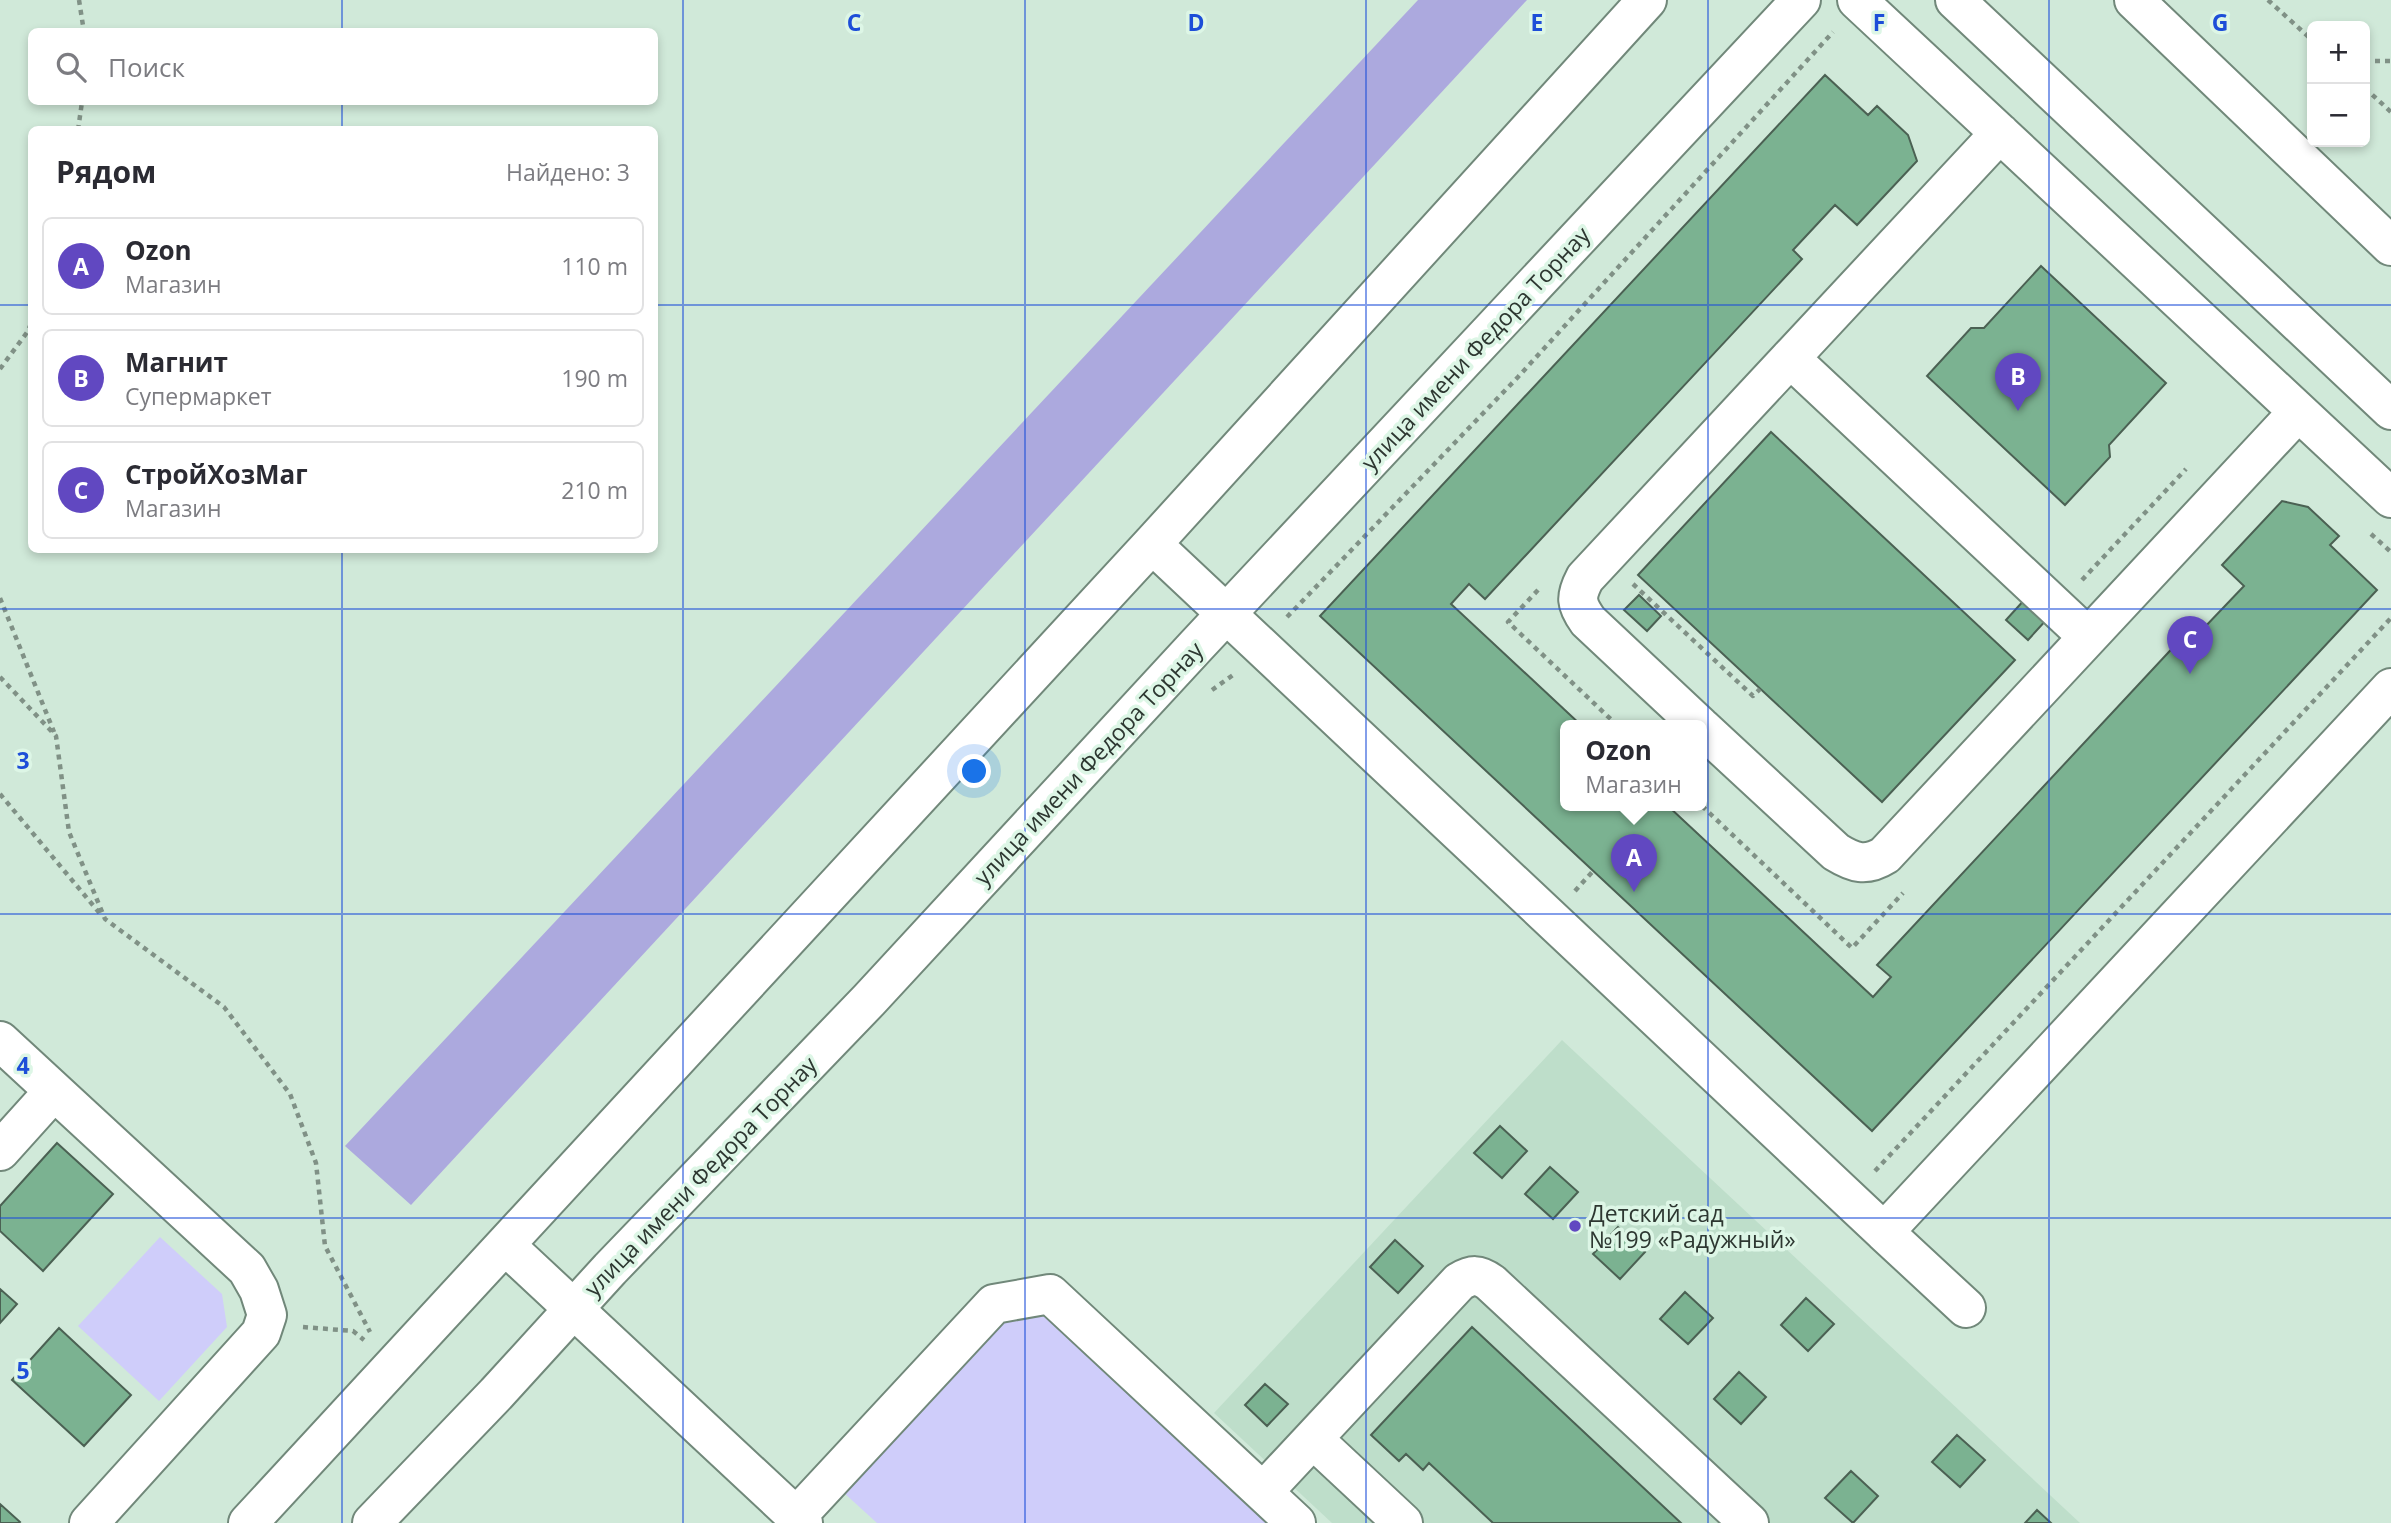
<!DOCTYPE html>
<html lang="ru">
<meta charset="utf-8">
<style>
body{margin:0;font-family:"Open Sans",sans-serif;background:#f2f2f3;color:#2b2b33}
.controls{position:absolute;right:21px;top:21px;display:grid;overflow:hidden;border-radius:10px;box-shadow:0 4px 10px #0003}
.controls button{width:63px;height:63px;display:grid;place-items:center;padding:0;border:0;border-bottom:2px solid #e1e1e2;background:#fff;color:#2b2b33;font:35px sans-serif}
.you{position:absolute;left:975px;top:772px;width:24px;height:24px;margin:-18px;border:5px solid #fff;border-radius:50%;background:#1a73e8;box-shadow:0 0 0 10px #1a73e833}
.badge{display:grid;place-items:center;width:46px;height:46px;border-radius:50%;background:#6148c1;color:#fff;font-size:23px;font-weight:700}
.pin{position:absolute;translate:-50% -58px;filter:drop-shadow(0 2px 4px #0008)}
.pin::after{content:'';position:absolute;top:37px;width:24px;height:21px;background:inherit;clip-path:polygon(0 0,100% 0,50% 100%)}
.popup{position:absolute;left:1560px;top:720px;width:147px;height:91px;box-sizing:border-box;display:grid;place-content:center;border-radius:10px;background:#fff;filter:drop-shadow(0 2px 5px #0005);font-size:23px;white-space:nowrap;color:#7c7c81}
.popup b{font-size:26px;color:#2b2b33}
.popup::after{content:'';position:absolute;left:50%;top:100%;margin-left:-14px;border:14px solid transparent;border-top-color:#fff}
.list{margin:0;padding:0;list-style:none}
h2{display:flex;justify-content:space-between;align-items:center;height:91px;margin:0;padding:0 28px;font-size:30px}
h2 small{font-size:23px;font-weight:400;color:#7c7c81}
.list li{display:grid;grid-template-columns:46px 1fr auto;gap:21px;align-items:center;box-sizing:border-box;height:98px;margin:0 14px 14px;padding:0 14px;border:2px solid #e1e1e2;border-radius:10px}
.list b{display:block;font-size:26px;white-space:nowrap}
.list p{margin:0;font-size:23px;white-space:nowrap;color:#7c7c81}
.list em{font-size:23px;font-style:normal;color:#7c7c81}
.icon{flex:none;width:38px;height:38px;fill:none;stroke:currentColor;stroke-width:2;stroke-linecap:round;stroke-linejoin:round}
.map{position:relative;flex:none;width:2391px;height:1523px;overflow:hidden}
.search{position:absolute;background:#fff;box-shadow:0 4px 10px #0003;left:28px;top:28px;width:630px;height:77px;display:flex;align-items:center;gap:18px;box-sizing:border-box;padding:0 24px;border-radius:10px;color:#7c7c81;font-size:26px}
.panel{position:absolute;background:#fff;box-shadow:0 4px 10px #0003;left:28px;top:126px;width:630px;height:427px;border-radius:10px}
.map>svg:first-child{display:block}
.built{fill:#bedeca}
.green{fill:#cfcdfa}
.forest{fill:#aca9de}
.building{fill:#7bb291;stroke:#4b6153;stroke-width:2}
.lines{fill:none;stroke-linecap:round;stroke-linejoin:round}
.minor-casing{stroke:#71887a;stroke-width:42}
.path{stroke:#809186;stroke-width:4.5;stroke-dasharray:5 5;stroke-linecap:butt}
.minor{stroke:#fff;stroke-width:38}
.grid{fill:none;stroke:#1d4ed8;stroke-width:2;stroke-opacity:0.55}
.poi-dot{fill:#6148c1;stroke:#ddf6e6;stroke-width:2.5}
.labels{text-anchor:middle;dominant-baseline:central;stroke-width:7;stroke-linejoin:round;paint-order:stroke}
.street-label{font-size:23px;fill:#2d3731;stroke:#ddf6e6}
.poi-label{font-size:23px;fill:#2d3731;stroke:#ddf6e6;text-anchor:start}
.grid-label{font-size:23px;text-anchor:middle;font-weight:bold;fill:#1d4ed8;stroke:#ddf6e6;stroke-width:7;stroke-linejoin:round;paint-order:stroke}
</style>
<div class="map">
<svg width="2391" height="1523" viewBox="0 0 2391 1523">
<rect width="100%" height="100%" fill="#d0e9d9"/>
<path class="built" d="M1562 1040 2080 1523H1332L1214 1413Z"/>
<path class="green" d="M160 1237 222 1294 227 1327 159 1401 78 1326Z
M1049 1316 1272 1523H877L843 1492 1001 1321Z"/>
<path class="forest" d="M1418 0H1527L411 1205 345 1146Z"/>
<path class="building" d="M1825 75 1868 115 1877 106 1908 135 1917 161 1857 225 1835 205 1793 250 1802 259 1485 599 1469 584 1451 604 1582 726H1566V806H1668L1873 997 1891 977 1877 965 2194 625 2201 631 2244 586 2222 565 2282 501 2308 507 2339 536 2330 545 2377 590 1872 1131 1320 616Z
M2041 266 2166 383 2109 445 2110 457 2065 505 1927 376 1971 328H1984Z
M1771 432 2015 660 1882 802 1638 575Z
M1639 595 1661 616 1647 631 1624 610Z
M2026 598 2048 618 2028 640 2006 620Z
M1500 1126 1527 1151 1502 1178 1474 1153Z
M57 1143 113 1194 43 1271 0 1231V1206Z
M1550 1167 1578 1192 1553 1219 1525 1194Z
M1618 1227 1645 1252 1620 1279 1593 1254Z
M1395 1240 1423 1266 1398 1293 1370 1267Z
M0 1289 17 1304 0 1323Z
M1685 1292 1713 1318 1688 1344 1660 1319Z
M1806 1298 1834 1324 1808 1351 1781 1325Z
M1472 1327 1681 1523H1493L1429 1463 1423 1470 1406 1454 1399 1461 1371 1435Z
M59 1328 131 1395 84 1446 12 1380Z
M1739 1372 1766 1397 1741 1424 1714 1399Z
M1265 1384 1288 1404 1267 1426 1245 1405Z
M1957 1435 1985 1460 1960 1487 1932 1462Z
M1851 1471 1878 1496 1853 1523 1825 1498Z
M0 1504 20 1522 19 1523H0Z
M2037 1510 2051 1523H2025Z"/>
<g class="lines">
<g class="minor-casing">
<path id="minor" d="M1857 0 2391 498
M1955 0 2391 410
M2134 0 2391 246
M1790 358 2088 637
M1152 544 1884 1232 2391 688
M1700 726 1588 621C1576 604 1575 597 1585 578L2000 133
M1702 728 1836 852C1854 863 1866 867 1885 855L2298 412
M0 1041 247 1269 259 1290 267 1315 261 1333 89 1523
M0 1151 54 1091
M1884 1232 1966 1308
M505 1245 803 1523
M1313 1439 1403 1523
M1263 1492 1459 1282C1472 1274 1479 1274 1491 1283L1749 1523
M796 1517 994 1304 1050 1294 1296 1523
M248 1523 1152 544 1647 0
M372 1523 496 1394 610 1269 869 1000 1196 646 1801 0"/>
</g>
<path class="path" d="M79 0 84 32
M2268 0 2312 40
M2365 61H2391
M2365 88 2391 112
M78 130 82 102
M0 369 28 331 32 321
M2371 534 2391 552
M2082 580 2186 469
M1633 584 1753 696 1760 689
M1538 590 1508 622 1618 726
M0 598 54 732
M1287 617 1518 377 1833 32
M0 677 56 736 69 832 105 919 224 1007 290 1094 316 1163 325 1246 370 1332
M1212 690 1233 675
M0 794 102 916
M1702 806 1852 948 1903 893
M1575 891 1593 871
M1875 1171 2391 618
M303 1327 353 1331 364 1340"/>
<use href="#minor" class="minor"/>
</g>
<path class="grid" d="M342 0V32M683 0V1523M1025 0V1523M1366 0V1523M1708 0V1523M2049 0V1523M342 102V130M0 305H32M654 305H2391M342 550V1523M0 609H2391M0 914H2391M0 1218H2391"/>
<circle class="poi-dot" cx="1575" cy="1226" r="7"/>
<g class="labels">
<g class="street-label">
<text transform="translate(1475 348) rotate(-47)">улица имени Федора Торнау</text>
<text transform="translate(1088 763) rotate(-47)">улица имени Федора Торнау</text>
<text transform="translate(700 1176) rotate(-46)">улица имени Федора Торнау</text>
</g>
<g class="poi-label">
<text x="1589" y="1213">Детский сад<tspan x="1589" dy="26">№199 «Радужный»</tspan></text>
</g>
</g>
<g class="grid-label">
<text x="854" y="31">C</text>
<text x="1196" y="31">D</text>
<text x="1537" y="31">E</text>
<text x="1879" y="31">F</text>
<text x="2220" y="31">G</text>
<text x="23" y="769">3</text>
<text x="23" y="1074">4</text>
<text x="23" y="1379">5</text>
</g>
</svg>
<div class="controls">
<button>+</button>
<button>−</button>
</div>
<div class="you"></div>
<div class="pin badge" style="left:1634px;top:892px">A</div>
<div class="popup"><b>Ozon</b>Магазин</div>
<div class="pin badge" style="left:2018px;top:411px">B</div>
<div class="pin badge" style="left:2190px;top:674px">C</div>
<div class="search"><svg class="icon" aria-label="search" viewBox="0 0 24 24"><circle cx="10" cy="10" r="6"/><path d="M15 15l6 6"/></svg>Поиск</div>
<section class="panel">
<h2>Рядом<small>Найдено: 3</small></h2>
<ul class="list">
<li><span class="badge">A</span><div><b>Ozon</b><p>Магазин</p></div><em>110 m</em></li>
<li><span class="badge">B</span><div><b>Магнит</b><p>Супермаркет</p></div><em>190 m</em></li>
<li><span class="badge">C</span><div><b>СтройХозМаг</b><p>Магазин</p></div><em>210 m</em></li>
</ul>
</section>
</div>
